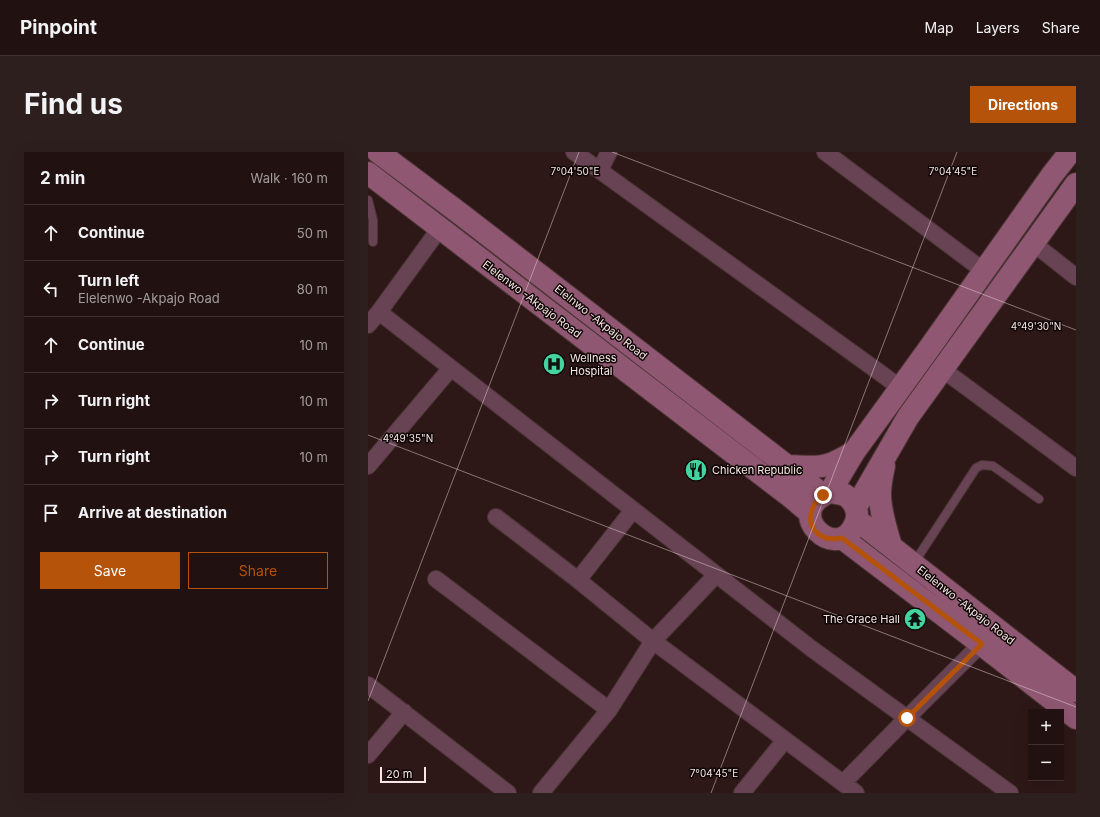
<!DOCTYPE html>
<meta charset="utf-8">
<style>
body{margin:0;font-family:Inter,sans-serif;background:#2e1f1f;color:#f1f3f6}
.controls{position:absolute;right:12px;bottom:12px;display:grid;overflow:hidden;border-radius:0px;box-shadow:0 4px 16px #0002}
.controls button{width:36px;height:36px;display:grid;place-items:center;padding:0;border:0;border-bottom:1px solid #3f3131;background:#211;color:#f1f3f6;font:20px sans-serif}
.scale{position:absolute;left:12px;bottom:10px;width:46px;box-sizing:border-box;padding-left:4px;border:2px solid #f7e6e5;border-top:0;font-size:11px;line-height:14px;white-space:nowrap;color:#f7e6e5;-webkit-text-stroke:3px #0f0606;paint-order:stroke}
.stop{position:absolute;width:12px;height:12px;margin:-9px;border:3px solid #b45309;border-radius:50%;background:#fff}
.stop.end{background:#b45309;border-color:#fff;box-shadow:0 1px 4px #0008}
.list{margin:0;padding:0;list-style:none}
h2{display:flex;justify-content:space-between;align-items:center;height:52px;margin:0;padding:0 16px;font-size:17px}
h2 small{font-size:13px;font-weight:400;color:#a29d9f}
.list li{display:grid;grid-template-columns:26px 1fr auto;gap:12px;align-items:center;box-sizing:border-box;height:56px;padding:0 16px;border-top:1px solid #3f3131}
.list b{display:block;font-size:15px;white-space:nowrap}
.list p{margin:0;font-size:13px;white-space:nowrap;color:#a29d9f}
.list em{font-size:13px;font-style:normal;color:#a29d9f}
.actions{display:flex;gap:8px;padding:12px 16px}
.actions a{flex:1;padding:9px 0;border:1px solid #b45309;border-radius:0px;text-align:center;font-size:14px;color:#b45309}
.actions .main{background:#b45309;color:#fff}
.icon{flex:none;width:22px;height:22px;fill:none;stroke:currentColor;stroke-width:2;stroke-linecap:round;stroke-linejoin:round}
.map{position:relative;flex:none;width:708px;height:641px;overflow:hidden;border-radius:0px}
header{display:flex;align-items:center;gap:24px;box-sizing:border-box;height:56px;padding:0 20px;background:#211;border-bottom:1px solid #3f3131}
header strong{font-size:19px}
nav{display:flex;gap:22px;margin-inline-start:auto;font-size:14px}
.intro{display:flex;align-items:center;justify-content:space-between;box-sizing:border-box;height:96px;padding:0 24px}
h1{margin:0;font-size:28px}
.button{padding:10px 18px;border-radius:0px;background:#b45309;color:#fff;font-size:14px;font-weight:700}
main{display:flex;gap:24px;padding:0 24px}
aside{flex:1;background:#211;border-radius:0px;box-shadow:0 4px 16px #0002}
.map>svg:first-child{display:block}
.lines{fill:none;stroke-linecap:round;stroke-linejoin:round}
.service-casing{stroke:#4a3434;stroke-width:10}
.minor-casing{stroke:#4a3434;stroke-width:18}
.secondary-casing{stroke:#4a3434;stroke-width:24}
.service{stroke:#674353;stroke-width:8}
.minor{stroke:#674353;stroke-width:16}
.secondary{stroke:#8f5771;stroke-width:22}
.route{stroke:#b45309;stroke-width:5}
.ticks{fill:none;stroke:#f7e6e5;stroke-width:1;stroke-opacity:0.45}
.labels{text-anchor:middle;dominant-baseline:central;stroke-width:3;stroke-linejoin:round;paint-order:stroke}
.street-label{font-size:11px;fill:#f7e6e5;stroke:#0f0606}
.poi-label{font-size:11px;fill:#f7e6e5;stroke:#0f0606;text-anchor:start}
.ticks-label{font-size:10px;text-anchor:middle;fill:#f7e6e5;stroke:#0f0606;stroke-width:3;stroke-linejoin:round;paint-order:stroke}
</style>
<header>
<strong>Pinpoint</strong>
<nav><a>Map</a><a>Layers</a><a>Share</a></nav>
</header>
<div class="intro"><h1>Find us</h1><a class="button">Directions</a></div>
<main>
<aside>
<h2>2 min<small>Walk · 160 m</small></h2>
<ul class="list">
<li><svg class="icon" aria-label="ahead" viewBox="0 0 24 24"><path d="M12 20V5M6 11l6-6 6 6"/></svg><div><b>Continue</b></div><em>50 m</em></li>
<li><svg class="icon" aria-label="left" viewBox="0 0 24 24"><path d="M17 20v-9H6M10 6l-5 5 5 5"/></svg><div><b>Turn left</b><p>Elelenwo -Akpajo Road</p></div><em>80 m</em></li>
<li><svg class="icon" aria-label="ahead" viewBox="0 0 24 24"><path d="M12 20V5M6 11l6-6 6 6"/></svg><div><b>Continue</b></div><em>10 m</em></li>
<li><svg class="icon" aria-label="right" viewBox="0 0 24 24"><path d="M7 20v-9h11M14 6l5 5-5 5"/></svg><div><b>Turn right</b></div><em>10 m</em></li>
<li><svg class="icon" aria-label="right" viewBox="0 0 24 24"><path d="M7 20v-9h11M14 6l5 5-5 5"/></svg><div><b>Turn right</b></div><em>10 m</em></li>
<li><svg class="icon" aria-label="arrive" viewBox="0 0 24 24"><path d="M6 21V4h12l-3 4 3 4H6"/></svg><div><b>Arrive at destination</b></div></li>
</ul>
<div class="actions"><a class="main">Save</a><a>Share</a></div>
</aside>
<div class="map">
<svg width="708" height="641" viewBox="0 0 708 641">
<rect width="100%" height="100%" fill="#2e1717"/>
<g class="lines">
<g class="service-casing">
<path id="service" d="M0 48 5 68V90
M546 411 608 316 614 313 625 314 671 347"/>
</g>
<g class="minor-casing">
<path id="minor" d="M206 0 533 236
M457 0 616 119
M232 18 241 0
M665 91 708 125
M11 160 444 497 642 641
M0 173 11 160 72 76
M574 217 708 316
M0 314 83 216
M128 365 210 428 285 489 488 641
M68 427 241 558
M210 428 265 358
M0 533 140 641
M0 603 36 560
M475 631 539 566 613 492
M173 641 241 558 285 489 348 423
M374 641 417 588"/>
</g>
<g class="secondary-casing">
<path id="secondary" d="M10 0 94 63 419 314 455 343
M0 21 423 345 442 361
M419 314C431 314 443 316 454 314 466 313 476 305 486 300
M516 314C514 323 512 332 512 342 512 359 518 377 523 394
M462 340 486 300 560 198 684 23 702 0
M462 340C467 341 472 341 477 343 487 349 492 362 487 372 470 413 412 360 462 340Z
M488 355 540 265 708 32
M489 368 708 539
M474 386 613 492 708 566"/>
</g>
<use href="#service" class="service"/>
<use href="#minor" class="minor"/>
<use href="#secondary" class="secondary"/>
</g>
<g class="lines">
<path class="route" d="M455 343C439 355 437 379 458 386 463 387 469 387 474 386L614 492 539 566"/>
</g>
<path class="ticks" d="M244 0 708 178M0 283 708 555M0 549 211 0M343 641 589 0"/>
<defs>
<g id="hospital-disc" transform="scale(1.15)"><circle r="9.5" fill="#45d49f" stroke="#0f0606"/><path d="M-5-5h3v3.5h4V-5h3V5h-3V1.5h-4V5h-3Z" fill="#111"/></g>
<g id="restaurant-disc" transform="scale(1.15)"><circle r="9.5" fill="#45d49f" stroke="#0f0606"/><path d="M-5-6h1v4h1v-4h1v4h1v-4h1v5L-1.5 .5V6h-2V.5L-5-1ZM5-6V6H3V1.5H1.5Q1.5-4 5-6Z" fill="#111"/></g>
<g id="temple-disc" transform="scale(1.15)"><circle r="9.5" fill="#45d49f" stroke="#0f0606"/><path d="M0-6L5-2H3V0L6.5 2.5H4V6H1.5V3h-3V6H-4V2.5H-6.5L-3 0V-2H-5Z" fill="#111"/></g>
</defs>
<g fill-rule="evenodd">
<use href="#hospital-disc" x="186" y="212"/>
<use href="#restaurant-disc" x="328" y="318"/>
<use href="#temple-disc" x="547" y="467"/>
</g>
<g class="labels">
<g class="street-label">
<text transform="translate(164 147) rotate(37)">Elelenwo -Akpajo Road</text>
<text transform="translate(233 170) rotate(38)">Elelnwo -Akpajo Road</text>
<text transform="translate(598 453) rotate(38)">Elelenwo -Akpajo Road</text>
</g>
<g class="poi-label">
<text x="202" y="206">Wellness<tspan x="202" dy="13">Hospital</tspan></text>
<text x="344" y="318">Chicken Republic</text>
<text x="532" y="467" text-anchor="end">The Grace Hall</text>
</g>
</g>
<g class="ticks-label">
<text x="207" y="23">7°04'50"E</text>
<text x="585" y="23">7°04'45"E</text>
<text x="668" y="178">4°49'30"N</text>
<text x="40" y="290">4°49'35"N</text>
<text x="346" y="625">7°04'45"E</text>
</g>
</svg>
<div class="controls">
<button>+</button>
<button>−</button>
</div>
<div class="scale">20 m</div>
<div class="stop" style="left:539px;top:566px"></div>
<div class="stop end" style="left:455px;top:343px"></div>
</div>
</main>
